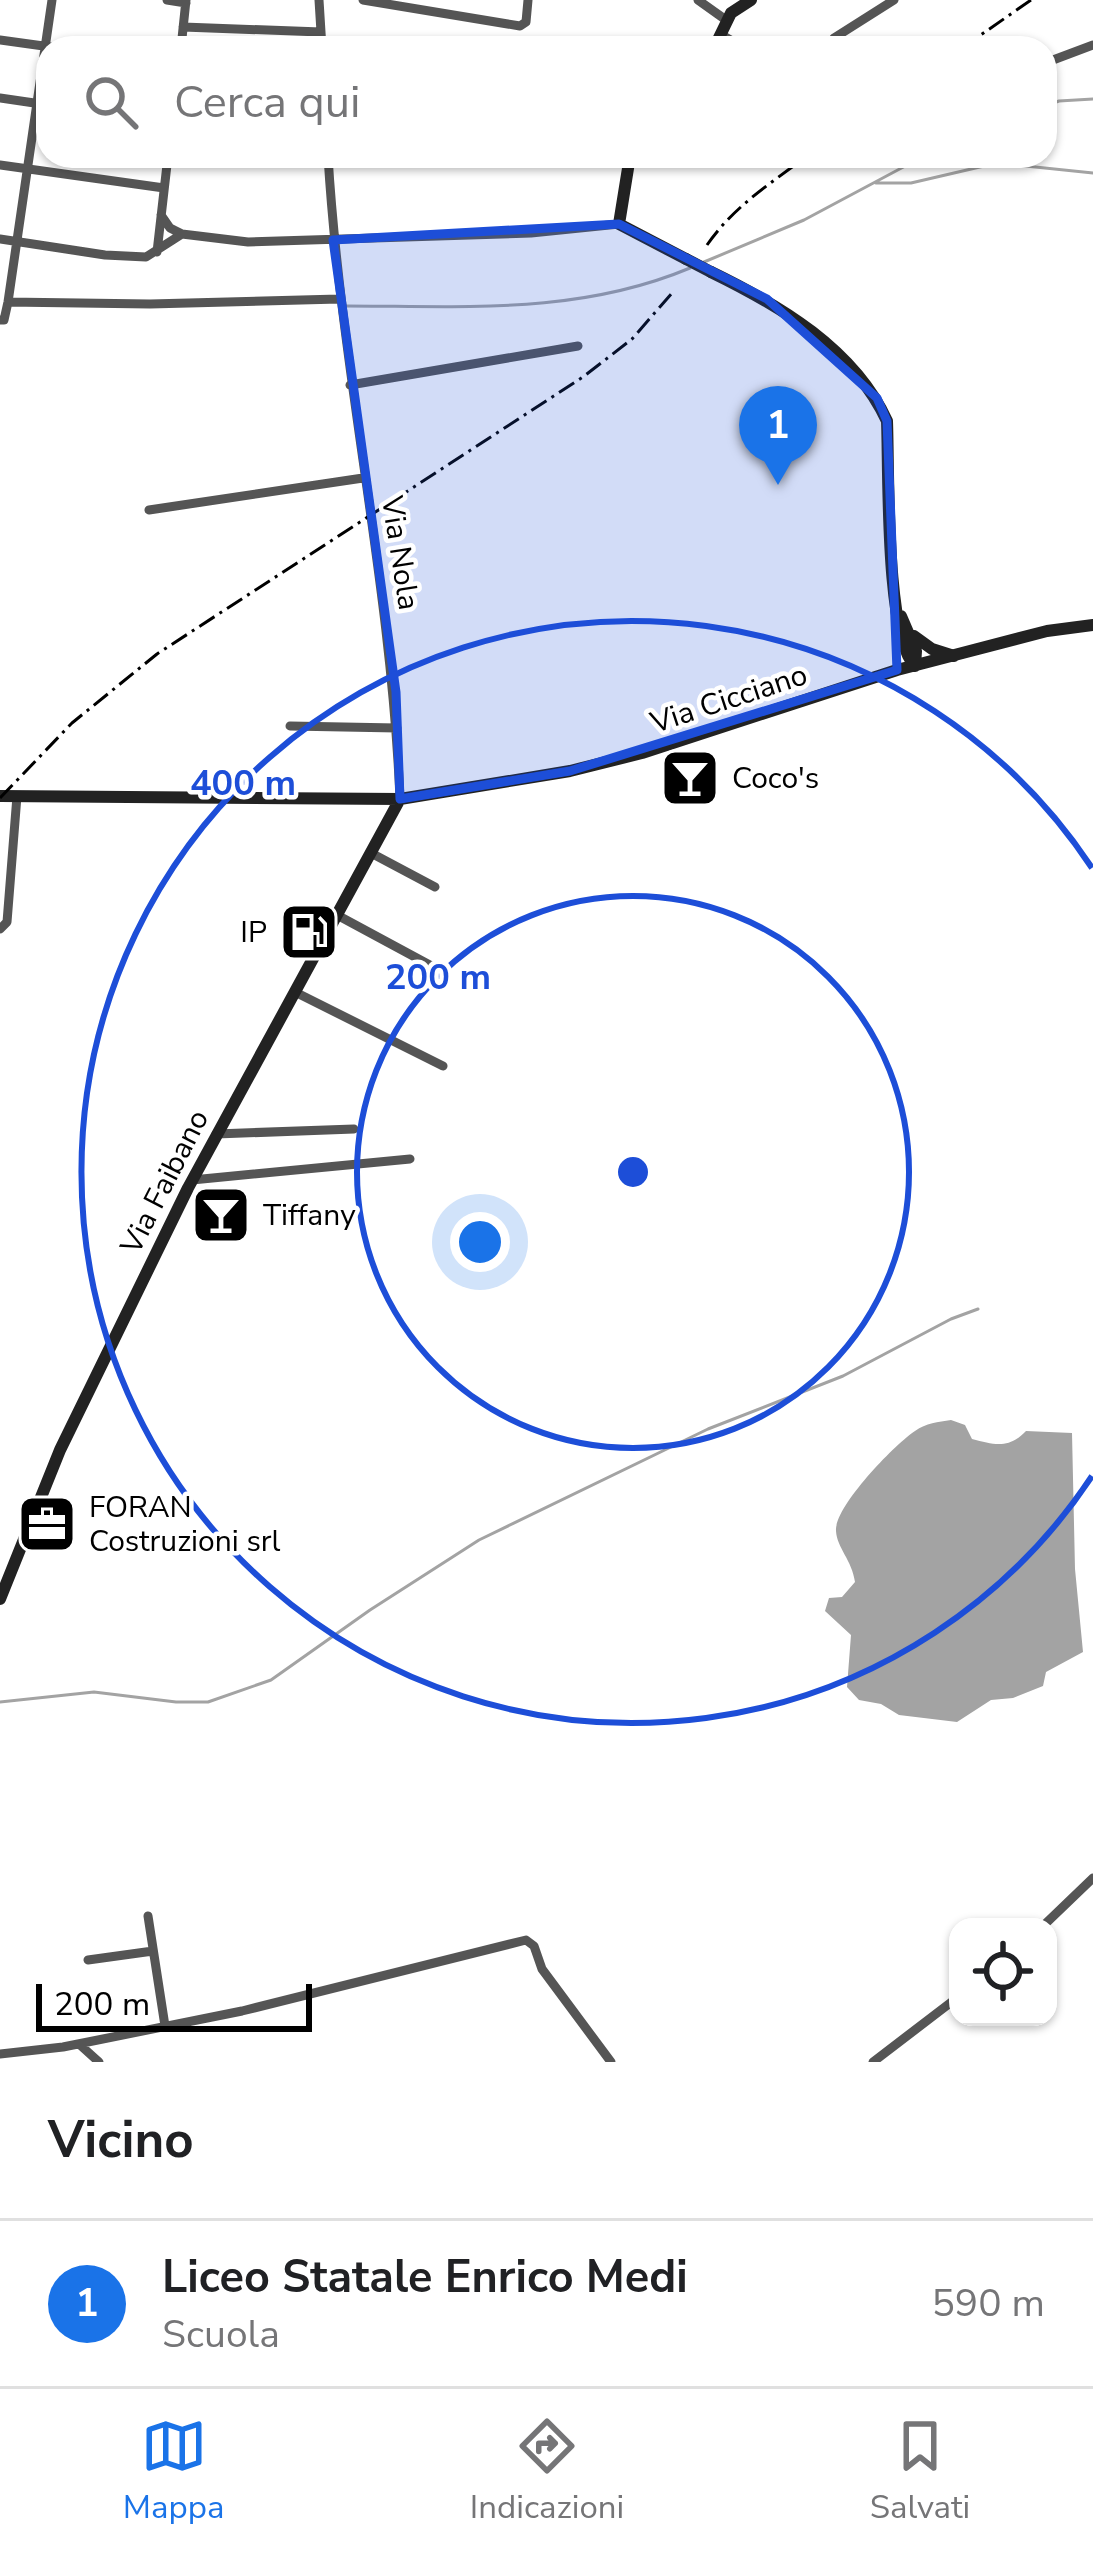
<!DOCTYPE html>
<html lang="it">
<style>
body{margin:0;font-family:"Nunito Sans",sans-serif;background:#f6f6f6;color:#202124}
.controls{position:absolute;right:36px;bottom:36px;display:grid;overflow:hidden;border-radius:24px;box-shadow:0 3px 9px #0004}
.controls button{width:108px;height:108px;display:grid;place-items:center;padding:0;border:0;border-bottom:3px solid #e0e0e0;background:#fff;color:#202124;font:60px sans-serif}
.scale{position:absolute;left:36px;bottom:30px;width:276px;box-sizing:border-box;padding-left:12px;border:6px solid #000;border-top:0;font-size:33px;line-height:42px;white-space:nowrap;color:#000;-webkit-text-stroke:9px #fff;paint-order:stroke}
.you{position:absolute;left:480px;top:1242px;width:42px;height:42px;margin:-30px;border:9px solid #fff;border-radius:50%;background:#1a73e8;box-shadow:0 0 0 18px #1a73e833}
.badge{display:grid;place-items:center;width:78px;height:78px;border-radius:50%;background:#1a73e8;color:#fff;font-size:39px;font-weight:700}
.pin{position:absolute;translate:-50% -99px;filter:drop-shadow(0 3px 6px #0008)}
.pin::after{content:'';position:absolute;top:63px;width:42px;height:36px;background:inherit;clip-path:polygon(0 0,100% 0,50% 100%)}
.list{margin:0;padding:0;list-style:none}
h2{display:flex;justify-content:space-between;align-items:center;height:156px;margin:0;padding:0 48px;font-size:51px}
h2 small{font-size:39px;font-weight:400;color:#757577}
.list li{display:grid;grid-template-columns:78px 1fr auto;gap:36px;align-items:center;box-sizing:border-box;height:168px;padding:0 48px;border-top:3px solid #e0e0e0}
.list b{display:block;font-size:45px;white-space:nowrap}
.list p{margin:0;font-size:39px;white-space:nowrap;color:#757577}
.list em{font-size:39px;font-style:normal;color:#757577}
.icon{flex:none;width:66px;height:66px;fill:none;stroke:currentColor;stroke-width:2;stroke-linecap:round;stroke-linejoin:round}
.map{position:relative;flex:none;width:1093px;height:2062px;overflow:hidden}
.search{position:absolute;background:#fff;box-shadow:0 3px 9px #0004;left:36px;right:36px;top:36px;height:132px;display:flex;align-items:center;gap:30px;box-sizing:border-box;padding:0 42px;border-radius:36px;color:#757577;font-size:45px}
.sheet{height:324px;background:#fff}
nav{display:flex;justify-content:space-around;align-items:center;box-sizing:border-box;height:168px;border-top:3px solid #e0e0e0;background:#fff;font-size:33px;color:#757577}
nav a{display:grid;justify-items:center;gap:6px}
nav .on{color:#1a73e8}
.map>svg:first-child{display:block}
.water{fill:#a3a3a3}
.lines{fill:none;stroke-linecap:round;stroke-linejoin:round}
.stream{stroke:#a3a3a3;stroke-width:3}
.street{stroke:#555;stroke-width:9}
.secondary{stroke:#222;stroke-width:12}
.rail{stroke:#000;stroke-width:3;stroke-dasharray:18 6 3 6;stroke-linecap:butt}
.secondary-bridge{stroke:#222;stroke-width:12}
.marked{fill:#1d4ed8;fill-opacity:0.2;stroke:#1d4ed8;stroke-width:9;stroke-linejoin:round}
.ring{fill:none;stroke:#1d4ed8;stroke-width:6}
.labels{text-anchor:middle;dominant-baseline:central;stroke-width:9;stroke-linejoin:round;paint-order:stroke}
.street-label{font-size:30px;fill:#000;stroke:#fff}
.poi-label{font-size:30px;fill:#000;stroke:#fff;text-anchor:start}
.centre{fill:#1d4ed8;stroke:#fff;stroke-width:6}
.ring-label{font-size:36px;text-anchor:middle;font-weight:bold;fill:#1d4ed8;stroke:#fff;stroke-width:9;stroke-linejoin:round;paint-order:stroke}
</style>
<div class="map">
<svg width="1093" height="2062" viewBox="0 0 1093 2062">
<rect width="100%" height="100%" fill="#fff"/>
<path class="water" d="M951 1420 965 1425 972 1439C995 1445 1009 1449 1026 1431L1072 1433 1075 1569 1083 1652 1046 1672 1043 1686 1013 1698 991 1700 957 1722 899 1715 881 1704 859 1700 847 1687 851 1635 825 1611 829 1598 842 1597 855 1582C852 1560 837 1548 836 1531 834 1507 895 1444 915 1431 926 1423 938 1422 951 1420Z"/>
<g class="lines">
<path class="stream" d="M1045 106 1059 101 1093 99
M876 183H911L997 163 1093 173
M704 262 804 220 924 156
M346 306C464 306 578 315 690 268
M0 1702 94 1692 176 1702H208L271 1680 370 1610 479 1540 708 1429 843 1376 951 1319 978 1309"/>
<path class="street" d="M167 0 186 3
M319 0 322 48
M363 0 520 26 526 22 528 0
M698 0 726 20
M183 27 321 32
M720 34 744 48
M0 40 58 48
M181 48 186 0
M841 48 834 38 894 0
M1045 63 1093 45
M0 98 48 105
M328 156C341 372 391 583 400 799
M0 165 164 188
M161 215 170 228 182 234 248 242 531 233 619 224
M0 239 105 255 146 257 182 234
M157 252 168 156
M8 302 150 304 339 299
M0 320H4L8 302 52 0
M350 385 578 346
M149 510 363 478
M290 726 397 728
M371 853 435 887
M337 915 439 970
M0 929 7 922 17 796
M295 992 443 1066
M216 1134 354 1129
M192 1180 410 1159
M148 1916 165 2026
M1042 1927 1093 1878
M88 1960 153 1951
M79 2044 99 2062
M0 2054 63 2047 242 2011 526 1940 534 1946 542 1969 611 2062
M873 2062 958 1997"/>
<path class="secondary" d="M714 48 731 13 751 0
M630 156 619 224 686 259
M711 272C779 305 854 349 887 421 889 469 885 637 915 666
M901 616 916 651 915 666
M914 636 932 649 954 656
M0 796 400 799 570 771 642 753 897 670 1047 631 1093 625
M0 1599 60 1450 188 1188 400 799"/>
<path class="rail" d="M962 48 1031 0
M707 245C734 206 770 184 807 156
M0 798 72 723 157 654 583 377 632 339 672 293"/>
<path class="secondary-bridge" d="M686 259 711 272"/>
</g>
<path class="marked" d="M619 224 767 299 877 398 887 421 897 670 570 771 400 799 396 692 333 240Z"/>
<g class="ring">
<circle cx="633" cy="1172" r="276"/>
<path d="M1092 1476A551 551 0 1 1 1092 868"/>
</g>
<defs>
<g id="bar-square" transform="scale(3)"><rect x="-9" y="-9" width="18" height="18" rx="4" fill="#000" stroke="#fff"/><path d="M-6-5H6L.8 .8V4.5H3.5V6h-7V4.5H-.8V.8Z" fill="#fff"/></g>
<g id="fuel-square" transform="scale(3)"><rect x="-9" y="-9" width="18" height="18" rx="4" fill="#000" stroke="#fff"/><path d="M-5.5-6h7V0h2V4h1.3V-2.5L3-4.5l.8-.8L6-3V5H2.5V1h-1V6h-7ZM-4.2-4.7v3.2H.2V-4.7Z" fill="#fff"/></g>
<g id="office-square" transform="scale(3)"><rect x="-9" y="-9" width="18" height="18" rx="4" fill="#000" stroke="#fff"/><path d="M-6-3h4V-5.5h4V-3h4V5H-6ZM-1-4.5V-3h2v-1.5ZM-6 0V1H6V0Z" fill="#fff"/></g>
</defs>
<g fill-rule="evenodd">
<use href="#bar-square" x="690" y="778"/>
<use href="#fuel-square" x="309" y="932"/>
<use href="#bar-square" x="221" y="1215"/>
<use href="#office-square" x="47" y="1524"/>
</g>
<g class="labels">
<g class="street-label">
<text transform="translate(400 553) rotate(81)">Via Nola</text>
<text transform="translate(729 699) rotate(-18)">Via Cicciano</text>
<text transform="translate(165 1182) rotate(-63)">Via Faibano</text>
</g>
<g class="poi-label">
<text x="732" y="778">Coco's</text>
<text x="267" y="932" text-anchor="end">IP</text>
<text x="263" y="1215">Tiffany</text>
<text x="89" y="1507">FORAN<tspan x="89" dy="34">Costruzioni srl</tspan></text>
</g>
</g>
<circle cx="633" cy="1172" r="18" class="centre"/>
<g class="ring-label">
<text x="243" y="795">400 m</text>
<text x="438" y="989">200 m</text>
</g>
</svg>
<div class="controls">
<button><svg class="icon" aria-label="locate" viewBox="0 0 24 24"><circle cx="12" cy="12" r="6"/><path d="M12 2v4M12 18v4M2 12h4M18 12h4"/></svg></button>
</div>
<div class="scale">200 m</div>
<div class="you"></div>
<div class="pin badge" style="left:778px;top:485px">1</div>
<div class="search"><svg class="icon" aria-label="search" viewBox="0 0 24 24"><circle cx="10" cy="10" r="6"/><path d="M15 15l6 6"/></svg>Cerca qui</div>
</div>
<section class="sheet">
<h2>Vicino<small></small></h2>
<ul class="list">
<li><span class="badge">1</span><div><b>Liceo Statale Enrico Medi</b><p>Scuola</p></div><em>590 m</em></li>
</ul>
</section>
<nav>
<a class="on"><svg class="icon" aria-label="map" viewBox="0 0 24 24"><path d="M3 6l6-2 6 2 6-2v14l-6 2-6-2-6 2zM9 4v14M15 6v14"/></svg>Mappa</a>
<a><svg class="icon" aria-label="directions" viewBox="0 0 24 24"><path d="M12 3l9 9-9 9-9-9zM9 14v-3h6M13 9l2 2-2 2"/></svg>Indicazioni</a>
<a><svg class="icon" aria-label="saved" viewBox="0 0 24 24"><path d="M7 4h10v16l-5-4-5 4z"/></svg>Salvati</a>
</nav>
